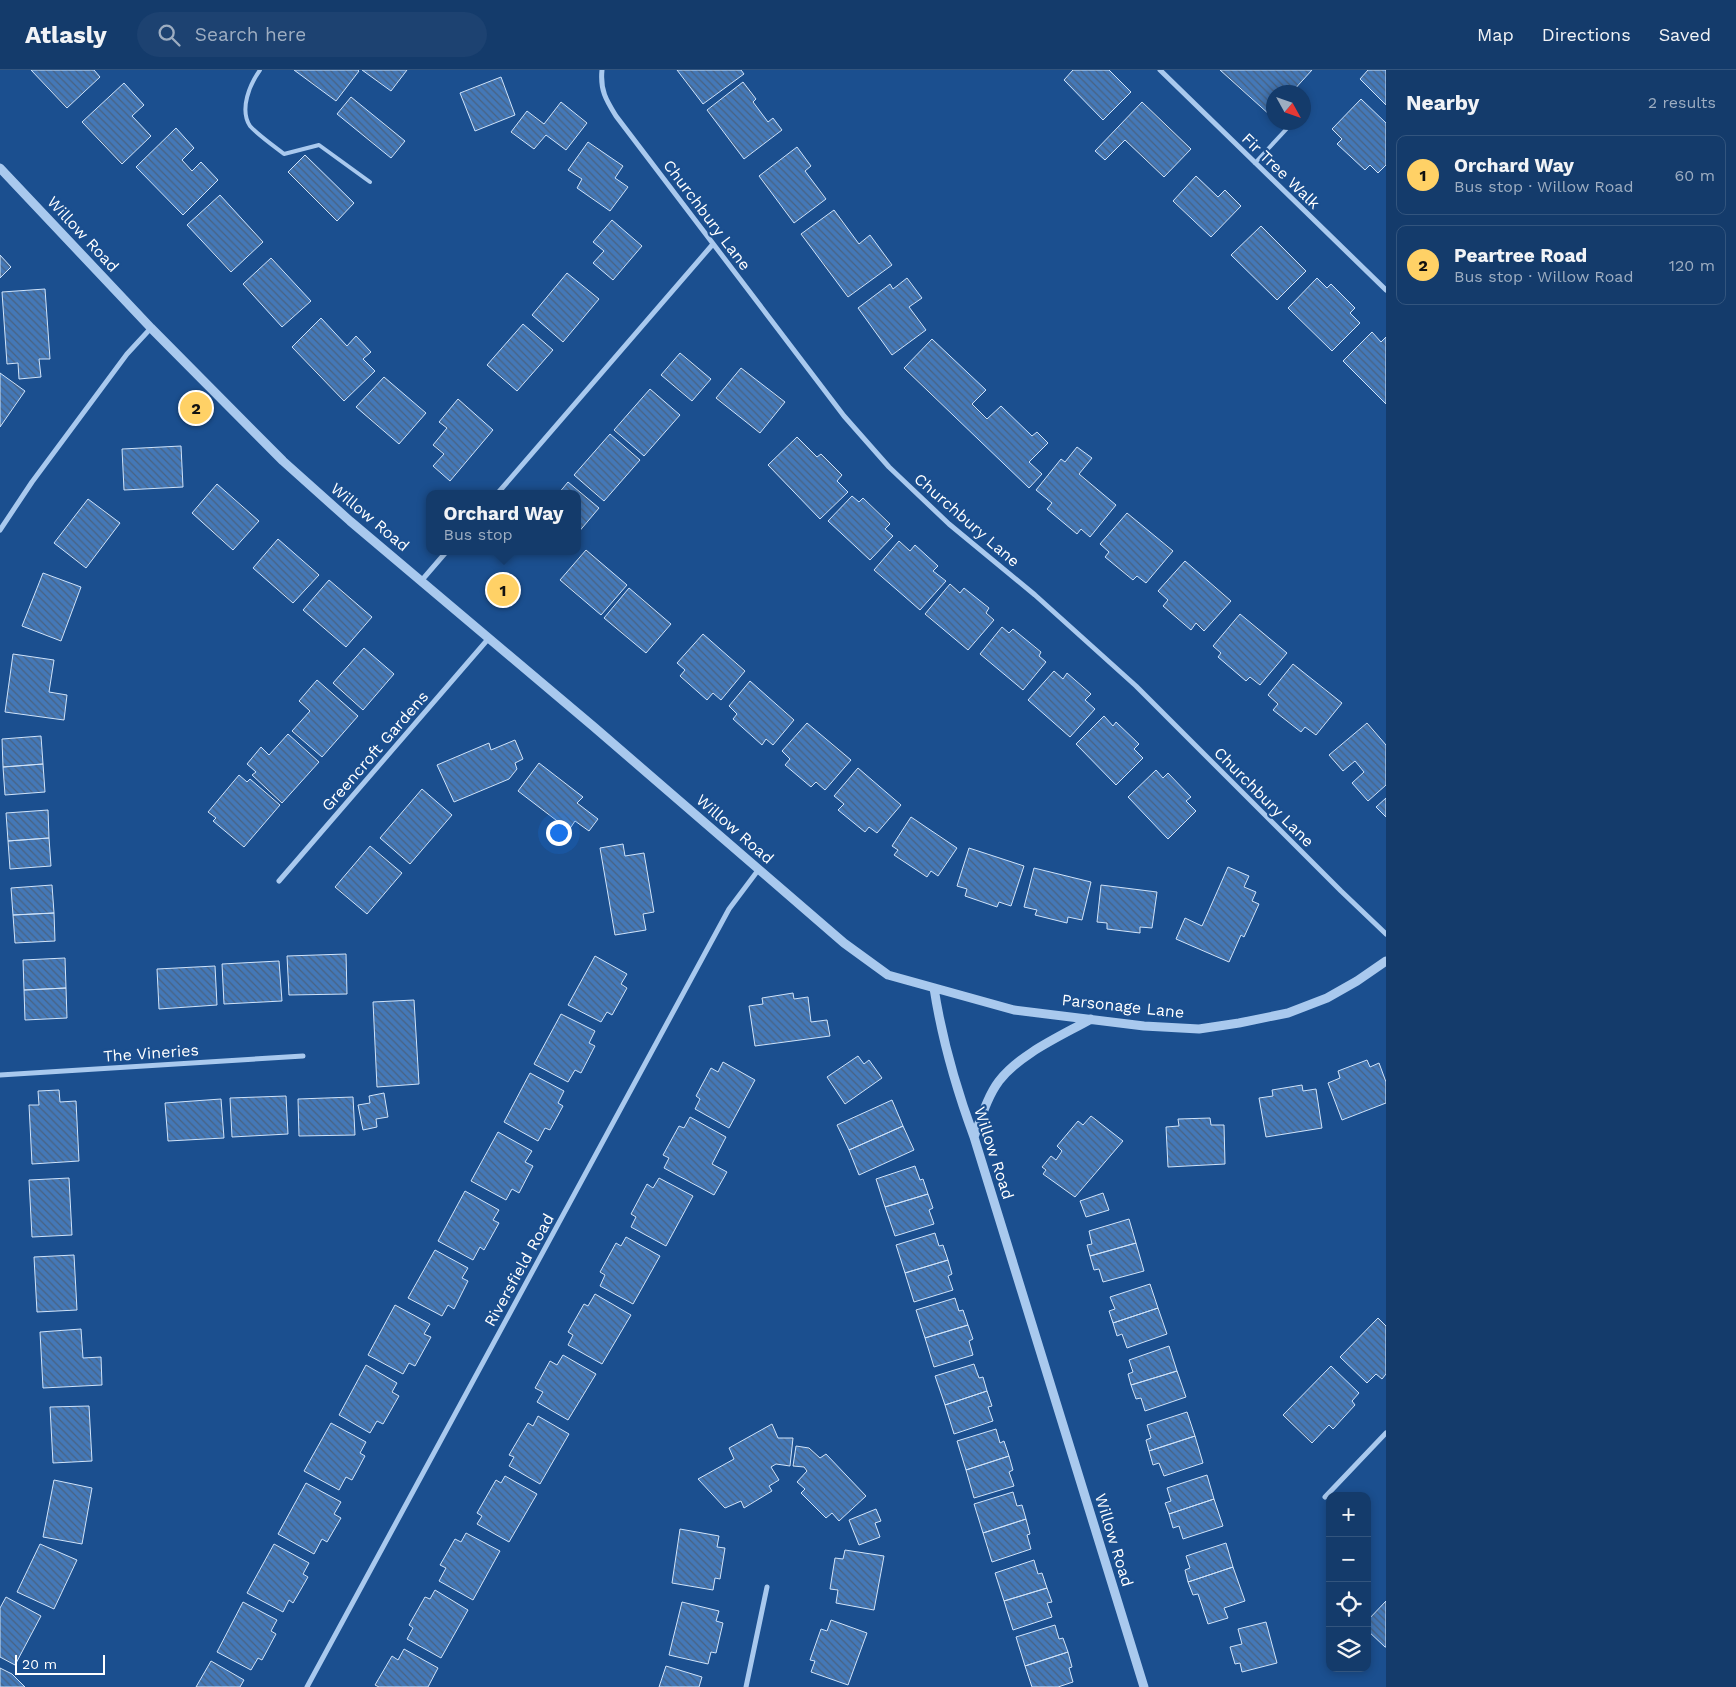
<!DOCTYPE html>
<meta charset="utf-8">
<style>
body{margin:0;font-family:"Work Sans",sans-serif;background:#1d4271;color:#f1f3f6}
.controls{position:absolute;right:15px;bottom:15px;display:grid;overflow:hidden;border-radius:10px;box-shadow:0 2px 8px #0003}
.controls button{width:45px;height:45px;display:grid;place-items:center;padding:0;border:0;border-bottom:1px solid #33557e;background:#143b6b;color:#f1f3f6;font:25px sans-serif}
.compass{position:absolute;left:1266px;top:15px;width:45px;height:45px;border-radius:50%;background:#143b6b;box-shadow:0 2px 8px #0003;rotate:130deg}
.scale{position:absolute;left:15px;bottom:12px;width:90px;box-sizing:border-box;padding-left:5px;border:2px solid #fff;border-top:0;font-size:14px;line-height:18px;white-space:nowrap;color:#fff;-webkit-text-stroke:4px #1b4f8f;paint-order:stroke}
.you{position:absolute;left:558px;top:762px;width:18px;height:18px;margin:-12px;border:4px solid #fff;border-radius:50%;background:#1a73e8;box-shadow:0 0 0 8px #1a73e833}
.badge{display:grid;place-items:center;width:32px;height:32px;border-radius:50%;background:#ffd166;color:#111;font-size:16px;font-weight:700}
.pin{position:absolute;translate:-50% -50%;border:2px solid #fff;box-shadow:0 1px 5px #0006}
.popup{position:absolute;left:426px;top:420px;width:155px;height:65px;box-sizing:border-box;display:grid;place-content:center;border-radius:10px;background:#143b6b;filter:drop-shadow(0 1px 4px #0005);font-size:16px;white-space:nowrap;color:#9dadc1}
.popup b{font-size:19px;color:#f1f3f6}
.popup::after{content:'';position:absolute;left:50%;top:100%;margin-left:-10px;border:10px solid transparent;border-top-color:#143b6b}
.list{margin:0;padding:0;list-style:none}
h2{display:flex;justify-content:space-between;align-items:center;height:65px;margin:0;padding:0 20px;font-size:21px}
h2 small{font-size:16px;font-weight:400;color:#9dadc1}
.list li{display:grid;grid-template-columns:32px 1fr auto;gap:15px;align-items:center;box-sizing:border-box;height:80px;margin:0 10px 10px;padding:0 10px;border:1px solid #33557e;border-radius:10px}
.list b{display:block;font-size:19px;white-space:nowrap}
.list p{margin:0;font-size:16px;white-space:nowrap;color:#9dadc1}
.list em{font-size:16px;font-style:normal;color:#9dadc1}
.icon{flex:none;width:28px;height:28px;fill:none;stroke:currentColor;stroke-width:2;stroke-linecap:round;stroke-linejoin:round}
.map{position:relative;flex:none;width:1386px;height:1617px;overflow:hidden}
header{display:flex;align-items:center;gap:30px;box-sizing:border-box;height:70px;padding:0 25px;background:#143b6b;border-bottom:1px solid #33557e}
header strong{font-size:24px}
nav{display:flex;gap:28px;margin-inline-start:auto;font-size:18px}
.search{width:350px;height:45px;background:#1d4271;display:flex;align-items:center;gap:12px;box-sizing:border-box;padding:0 18px;border-radius:28px;color:#9dadc1;font-size:19px}
main{display:flex}
aside{flex:1;background:#143b6b}
.map>svg:first-child{display:block}
.building{fill:url(#building-back-hatch);stroke:#cfe3fa}
.lines{fill:none;stroke-linecap:round;stroke-linejoin:round}
.service{stroke:#a9c9ee;stroke-width:4}
.minor{stroke:#a9c9ee;stroke-width:5}
.tertiary{stroke:#a9c9ee;stroke-width:9}
.labels{text-anchor:middle;dominant-baseline:central;stroke-width:4.5;stroke-linejoin:round;paint-order:stroke}
.street-label{font-size:16px;fill:#fff;stroke:#1b4f8f}
</style>
<header>
<strong>Atlasly</strong>
<div class="search"><svg class="icon" aria-label="search" viewBox="0 0 24 24"><circle cx="10" cy="10" r="6"/><path d="M15 15l6 6"/></svg>Search here</div>
<nav><a>Map</a><a>Directions</a><a>Saved</a></nav>
</header>
<main>
<div class="map">
<svg width="1386" height="1617" viewBox="0 0 1386 1617">
<defs>
<pattern id="building-back-hatch" width="6" height="6" patternUnits="userSpaceOnUse" patternTransform="scale(1.25)"><rect width="6" height="6" fill="#4478b7"/><path d="M-1 5l2 2M0 0l6 6M5-1l2 2" fill="none" stroke="#486282"/></pattern>
</defs>
<rect width="100%" height="100%" fill="#1b4f8f"/>
<path class="building" d="M31 0H94L100 7 67 38Z
M294 0H358L359 1 336 31Z
M362 0H407L391 21Z
M677 0H741L744 4 703 34Z
M1073 0H1109L1131 22 1103 50 1064 10Z
M1220 0H1312L1292 22H1274V43L1271 46Z
M1368 0H1386V35L1360 9Z
M501 7 515 45 475 61 460 23Z
M743 12 756 29 753 32 768 52 773 48 782 60 744 89 707 40Z
M124 13 144 35 132 46 151 66 122 94 82 52Z
M351 27 405 71 391 88 337 44Z
M1361 29 1386 53V95L1378 103 1370 95 1365 100 1337 74 1342 69 1332 59Z
M561 32 587 53 566 80 546 65 534 79 511 62 527 41 544 54Z
M1142 32 1191 79 1164 107 1125 70 1105 90 1095 81Z
M176 58 194 78 182 90 192 101 201 92 218 110 183 145 136 97Z
M588 72 623 96 615 108 628 117 610 141 577 118 582 109 568 100Z
M797 77 811 96 805 101 826 129 794 153 759 106Z
M305 85 354 133 337 151 288 102Z
M1196 106 1218 127 1225 120 1241 136 1211 167 1173 131Z
M220 125 263 172 231 202 187 155Z
M834 140 859 174 870 165 892 195 848 227 801 164Z
M612 150 642 176 613 210 593 193 604 181 593 172Z
M1261 156 1306 201 1277 230 1231 185Z
M0 185 11 197 0 208Z
M271 188 311 231 282 257 243 214Z
M567 203 599 229 563 272 532 245Z
M907 208 922 228 909 237 926 260 892 285 858 238 890 214 893 219Z
M1317 208 1327 218 1331 214 1355 238 1350 243 1360 253 1332 281 1288 238Z
M45 219 50 289H39L41 307 19 309 18 293 7 294 2 222Z
M321 248 347 276 356 266 371 282 363 289 375 301 344 331 292 277Z
M523 254 553 280 517 321 487 295Z
M1372 262 1381 272 1386 267V334L1343 291Z
M932 269 986 320 972 334 987 349 1001 336 1032 366 1037 362 1048 373 1029 392 1042 404 1029 418 904 298Z
M680 283 711 309 692 331 661 305Z
M741 298 785 332 760 363 716 328Z
M0 303 25 321 0 357Z
M384 307 426 343 399 374 356 337Z
M650 319 680 345 644 386 614 360Z
M458 329 493 360 450 411 433 396 444 384 433 375 447 358 439 352Z
M610 364 640 390 604 431 574 405Z
M797 367 817 387 821 384 842 405 837 411 848 422 820 449 768 395Z
M181 376 183 417 124 420 122 379Z
M1077 377 1092 388 1079 404 1116 435 1090 467 1081 459 1077 464 1047 439 1052 433 1036 420 1061 389 1065 392Z
M568 412 599 438 577 464V424H558Z
M217 414 259 451 233 480 192 443Z
M852 426 859 432 863 428 890 454 885 459 893 466 870 490 828 451Z
M88 429 120 453 86 498 54 473Z
M1127 443 1173 481 1146 513 1137 506 1133 510 1105 487 1109 482 1100 474Z
M278 469 319 505 293 533 253 498Z
M899 471 910 481 915 475 938 496 933 501 946 511 920 540 874 500Z
M586 480 627 515 601 545 560 510Z
M1185 491 1231 531 1204 561 1196 553 1191 560 1163 536 1168 530 1158 521Z
M43 503 81 517 61 571 22 556Z
M329 510 372 547 346 577 303 540Z
M950 514 960 523 964 518 989 538 986 543 994 550 968 580 925 544Z
M629 518 671 554 646 583 604 548Z
M1240 544 1287 583 1260 615 1250 607 1246 611 1218 587 1221 583 1213 576Z
M1002 557 1009 563 1013 559 1041 582 1039 586 1046 592 1023 620 980 584Z
M703 564 745 601 721 630 713 623 707 630 680 606 685 600 677 593Z
M364 578 394 604 363 640 333 613Z
M13 584 54 590 49 622 67 625 64 650 5 642Z
M1293 594 1342 633 1316 665 1305 657 1301 662 1273 640 1278 634 1268 625Z
M1054 601 1063 609 1067 603 1091 624 1085 630 1095 639 1070 667 1028 630Z
M317 610 358 646 322 687 292 661 310 641 299 631Z
M750 611 794 650 773 675 766 669 762 675 733 649 737 644 729 636Z
M1104 646 1113 656 1116 652 1139 674 1134 679 1143 688 1116 715 1076 674Z
M807 653 851 690 825 720 816 712 811 717 785 695 790 689 782 681Z
M1367 653 1386 675V715L1368 731 1352 713 1364 702 1355 691 1343 701 1329 685Z
M288 664 319 692 282 733 252 705 256 702 247 694 261 677 269 685Z
M41 666 43 694 3 697 2 669Z
M515 670 523 689 515 693 517 699 509 709 454 732 437 695 489 673 491 680Z
M539 693 583 727 577 733 598 749 589 761 575 751 569 760 518 721Z
M43 694 45 722 5 725 3 697Z
M858 698 901 735 877 763 869 757 865 762 838 740 844 734 834 726Z
M1156 700 1163 708 1168 703 1191 727 1186 731 1196 741 1168 769 1128 727Z
M239 705 247 712 250 709 280 735 244 777 213 751 216 748 208 742Z
M422 719 452 745 410 794 380 768Z
M1386 728V747L1376 737Z
M48 740 49 768 8 771 6 743Z
M911 747 957 778 938 806 931 801 927 807 894 785 898 780 892 776Z
M49 768 51 796 10 799 8 771Z
M623 774 625 786 644 783 654 842 643 844 646 860 615 865 600 778Z
M370 776 402 803 367 844 335 817Z
M969 778 1024 796 1011 836 999 832 997 837 965 826 967 819 957 816Z
M1228 797 1249 806 1244 817 1256 822 1252 831 1259 834 1244 867 1241 865 1229 892 1176 869 1185 848 1202 856Z
M1034 798 1091 812 1082 850 1068 847 1067 853 1035 845 1037 840 1024 837Z
M52 815 54 843 13 845 11 818Z
M1101 815 1157 822 1152 858 1140 857V863L1107 859V853L1097 852Z
M54 843 55 871 15 873 13 845Z
M346 884 347 924 289 925 287 886Z
M595 886 627 904 621 914 627 918 612 945 607 942 601 952 568 935Z
M65 888 66 918 24 920 23 890Z
M279 891 282 931 224 934 222 894Z
M215 896 217 935 159 939 157 899Z
M66 918 67 948 25 950 24 920Z
M793 923 794 929 808 927 811 952 827 950 830 966 755 976 749 936 763 934 762 928Z
M414 930 419 1014 377 1017 373 932Z
M561 944 595 961 589 973 595 976 581 1003 575 1000 568 1012 534 994Z
M858 986 864 994 869 990 882 1008 845 1034 827 1007Z
M1367 990 1370 997 1379 993 1386 1012V1033L1342 1050 1328 1013 1340 1008 1338 1001Z
M723 992 755 1010 729 1058 695 1039 700 1029 696 1026 711 998 718 1002Z
M530 1003 564 1021 558 1033 563 1036 550 1060 545 1058 538 1071 504 1052Z
M1302 1015 1303 1021 1316 1019 1322 1058 1266 1067 1259 1028 1273 1026 1272 1020Z
M59 1020 60 1032 76 1031 79 1091 32 1094 29 1035H39L38 1021Z
M384 1023 388 1047 376 1049 377 1057 363 1060 358 1035 370 1033 369 1026Z
M286 1026 288 1064 232 1067 230 1028Z
M353 1027 355 1065 299 1066 298 1029Z
M221 1029 224 1068 168 1071 165 1033Z
M892 1030 903 1056 849 1080 837 1055Z
M1091 1046 1123 1071 1075 1127 1043 1104 1046 1100 1042 1097 1051 1086 1056 1090 1062 1081 1057 1076 1078 1051 1083 1055Z
M690 1047 726 1067 712 1094 727 1102 714 1125 664 1098 669 1088 663 1085 679 1056 684 1058Z
M1210 1048 1211 1055H1224L1225 1094 1168 1097 1166 1057 1179 1056 1178 1049Z
M903 1056 914 1080 859 1105 849 1080Z
M498 1062 532 1081 525 1092 533 1096 519 1123 512 1119 506 1130 471 1111Z
M915 1096 920 1110 923 1109 928 1124 885 1137 876 1109Z
M69 1108 72 1165 32 1167 29 1110Z
M659 1108 693 1126 666 1176 631 1157 636 1147 631 1144 647 1114 653 1118Z
M465 1121 499 1140 493 1150 499 1153 484 1180 480 1177 473 1190 438 1171Z
M1103 1123 1109 1140 1086 1147 1080 1131Z
M928 1124 933 1138 929 1140 934 1154 895 1166 885 1137Z
M1129 1149 1136 1173 1090 1186 1087 1175 1092 1174 1089 1161Z
M935 1163 939 1176 943 1175 948 1190 905 1203 896 1175Z
M626 1167 660 1186 633 1234 600 1216 605 1205 600 1202 616 1173 621 1176Z
M1136 1173 1144 1201 1103 1212 1099 1199 1094 1200 1090 1186Z
M435 1180 468 1198 462 1208 468 1211 454 1239 448 1235 442 1246 408 1228Z
M74 1185 77 1240 37 1242 34 1187Z
M948 1190 952 1204 948 1206 953 1220 914 1232 905 1203Z
M1150 1214 1158 1238 1113 1253 1109 1241 1115 1239 1110 1227Z
M595 1224 631 1245 602 1294 568 1275 573 1265 568 1262 584 1234 588 1236Z
M955 1228 959 1241 963 1240 968 1255 925 1268 916 1240Z
M395 1235 430 1254 424 1264 431 1267 415 1296 409 1293 403 1304 368 1285Z
M1158 1238 1167 1264 1127 1278 1122 1264 1117 1266 1113 1253Z
M1378 1248 1386 1256V1304L1382 1309 1376 1304 1367 1313 1340 1287Z
M968 1255 973 1269 969 1271 973 1285 934 1297 925 1268Z
M81 1259 83 1288 101 1287 102 1315 43 1318 40 1262Z
M1169 1276 1177 1301 1131 1315 1128 1304 1133 1302 1129 1290Z
M563 1285 596 1304 568 1350 537 1332 543 1322 535 1318 550 1291 557 1295Z
M974 1294 979 1308 983 1307 987 1321 945 1335 935 1306Z
M366 1295 397 1313 392 1322 399 1326 383 1354 377 1351 370 1363 339 1345Z
M1331 1296 1359 1323 1352 1331 1355 1335 1333 1359 1329 1355 1312 1373 1283 1345Z
M1177 1301 1186 1327 1145 1341 1141 1328 1136 1329 1131 1315Z
M987 1321 992 1336 988 1337 993 1351 954 1364 945 1335Z
M89 1336 92 1391 53 1393 50 1337Z
M1187 1342 1195 1366 1149 1381 1146 1370 1151 1368 1147 1355Z
M538 1346 569 1364 540 1414 509 1396 514 1387 509 1385 528 1353 533 1356Z
M331 1353 366 1372 360 1383 365 1386 352 1410 346 1407 339 1420 304 1401Z
M772 1354 778 1368H793L790 1396 776 1394 771 1397 779 1410 769 1416 772 1421 744 1438 741 1431 725 1438 698 1409 734 1389 729 1378Z
M996 1359 1000 1373 1004 1371 1009 1386 966 1400 957 1371Z
M1195 1366 1203 1393 1164 1406 1159 1393 1153 1395 1149 1381Z
M796 1376 809 1378 820 1388 826 1384 866 1426 839 1451 832 1443 826 1448 801 1423 805 1419 797 1412 807 1401 804 1397 793 1396Z
M1009 1386 1013 1400 1009 1402 1014 1416 974 1428 966 1400Z
M1207 1405 1214 1429 1169 1444 1165 1433 1171 1431 1167 1418Z
M505 1406 537 1424 509 1472 477 1454 482 1446 477 1443 496 1410 501 1413Z
M54 1410 92 1418 82 1474 43 1467Z
M306 1413 341 1432 334 1444 341 1448 327 1472 322 1469 314 1484 278 1464Z
M1013 1422 1017 1436 1022 1435 1026 1449 983 1463 974 1434Z
M1214 1429 1223 1456 1183 1469 1179 1456 1173 1458 1169 1444Z
M876 1439 881 1451 875 1453 880 1467 859 1475 849 1450Z
M1026 1449 1030 1464 1027 1465 1031 1479 992 1492 983 1463Z
M680 1459 719 1466 717 1477 725 1478 720 1509 715 1508 713 1520 672 1513Z
M466 1463 500 1481 473 1530 439 1511 446 1498 440 1495 455 1469 461 1472Z
M1226 1473 1233 1497 1188 1512 1185 1500 1190 1498 1186 1486Z
M40 1474 77 1490 54 1539 17 1522Z
M274 1474 309 1493 303 1504 308 1507 293 1533 289 1530 283 1542 247 1523Z
M845 1480 884 1486 874 1540 836 1533 838 1520 830 1519 835 1488 843 1489Z
M1034 1490 1038 1504 1042 1503 1047 1518 1004 1531 995 1503Z
M1233 1497 1245 1531 1224 1538 1228 1548 1208 1554 1198 1524 1193 1525 1188 1512Z
M1047 1518 1052 1532 1047 1533 1052 1547 1013 1560 1004 1531Z
M435 1520 468 1540 441 1588 407 1569 413 1558 409 1555 425 1527 430 1529Z
M6 1527 41 1546 15 1595 0 1587V1538Z
M1386 1531V1577H1385L1367 1560V1551Z
M243 1532 277 1550 271 1561 276 1564 262 1590 258 1588 251 1600 217 1582Z
M682 1532 719 1541 716 1551 723 1553 716 1583 711 1582 708 1594 669 1585Z
M831 1550 867 1563 848 1615 811 1602 815 1591 810 1590 821 1559 827 1561Z
M1266 1552 1277 1593 1242 1602 1240 1593 1235 1594 1230 1577 1242 1574 1238 1559Z
M1055 1555 1059 1569 1063 1568 1068 1582 1025 1596 1016 1567Z
M404 1579 438 1598 428 1617H379L375 1615 392 1586 398 1590Z
M1068 1582 1072 1597 1069 1598 1073 1612 1058 1617H1032L1025 1596Z
M211 1591 244 1610 240 1617H196Z
M666 1596 702 1607 699 1617H659Z
M0 1598 12 1604 25 1617H0Z"/>
<g class="lines">
<path class="service" d="M260 0C250 14 239 39 250 56 257 64 275 77 284 84L319 75 370 112
M1255 93 1293 52"/>
<path class="minor" d="M602 0C600 20 606 30 616 46L844 346 889 397 949 454 1035 525 1136 616 1341 821 1386 864
M1160 0 1386 220
M497 424 713 174
M0 460 32 412 127 284 151 258
M422 510 447 481
M279 811 489 568
M0 1005 303 986
M1325 1427 1386 1363
M307 1617 729 839 759 799
M746 1617 767 1517"/>
<path class="tertiary" d="M0 98 151 258 283 391 350 451 594 657 844 873 888 905 1014 940 1144 956 1199 959 1239 953 1288 943 1327 928 1357 911 1386 891
M934 918C942 970 956 1018 974 1067L1144 1617
M974 1067C981 1049 987 1027 999 1011 1021 983 1061 966 1091 949"/>
</g>
<g class="labels">
<g class="street-label">
<text transform="translate(1281 101) rotate(44)">Fir Tree Walk</text>
<text transform="translate(707 145) rotate(53)">Churchbury Lane</text>
<text transform="translate(83 164) rotate(47)">Willow Road</text>
<text transform="translate(370 447) rotate(40)">Willow Road</text>
<text transform="translate(967 450) rotate(41)">Churchbury Lane</text>
<text transform="translate(375 681) rotate(-49)">Greencroft Gardens</text>
<text transform="translate(1264 727) rotate(45)">Churchbury Lane</text>
<text transform="translate(735 759) rotate(41)">Willow Road</text>
<text transform="translate(1123 936) rotate(6)">Parsonage Lane</text>
<text transform="translate(151 983) rotate(-4)">The Vineries</text>
<text transform="translate(994 1083) rotate(72)">Willow Road</text>
<text transform="translate(519 1200) rotate(-61)">Riversfield Road</text>
<text transform="translate(1114 1470) rotate(73)">Willow Road</text>
</g>
</g>
</svg>
<div class="controls">
<button>+</button>
<button>−</button>
<button><svg class="icon" aria-label="locate" viewBox="0 0 24 24"><circle cx="12" cy="12" r="6"/><path d="M12 2v4M12 18v4M2 12h4M18 12h4"/></svg></button>
<button><svg class="icon" aria-label="layers" viewBox="0 0 24 24"><path d="M12 4l9 5-9 5-9-5zM3 14l9 5 9-5"/></svg></button>
</div>
<svg class="compass" viewBox="-18 -18 36 36"><path d="M0-13l5 13h-10z" fill="#e53935"/><path d="M0 13l5-13h-10z" fill="#9dadc1"/></svg>
<div class="scale">20 m</div>
<div class="you"></div>
<div class="pin badge" style="left:503px;top:520px">1</div>
<div class="popup"><b>Orchard Way</b>Bus stop</div>
<div class="pin badge" style="left:196px;top:338px">2</div>
</div>
<aside>
<h2>Nearby<small>2 results</small></h2>
<ul class="list">
<li><span class="badge">1</span><div><b>Orchard Way</b><p>Bus stop · Willow Road</p></div><em>60 m</em></li>
<li><span class="badge">2</span><div><b>Peartree Road</b><p>Bus stop · Willow Road</p></div><em>120 m</em></li>
</ul>
</aside>
</main>
